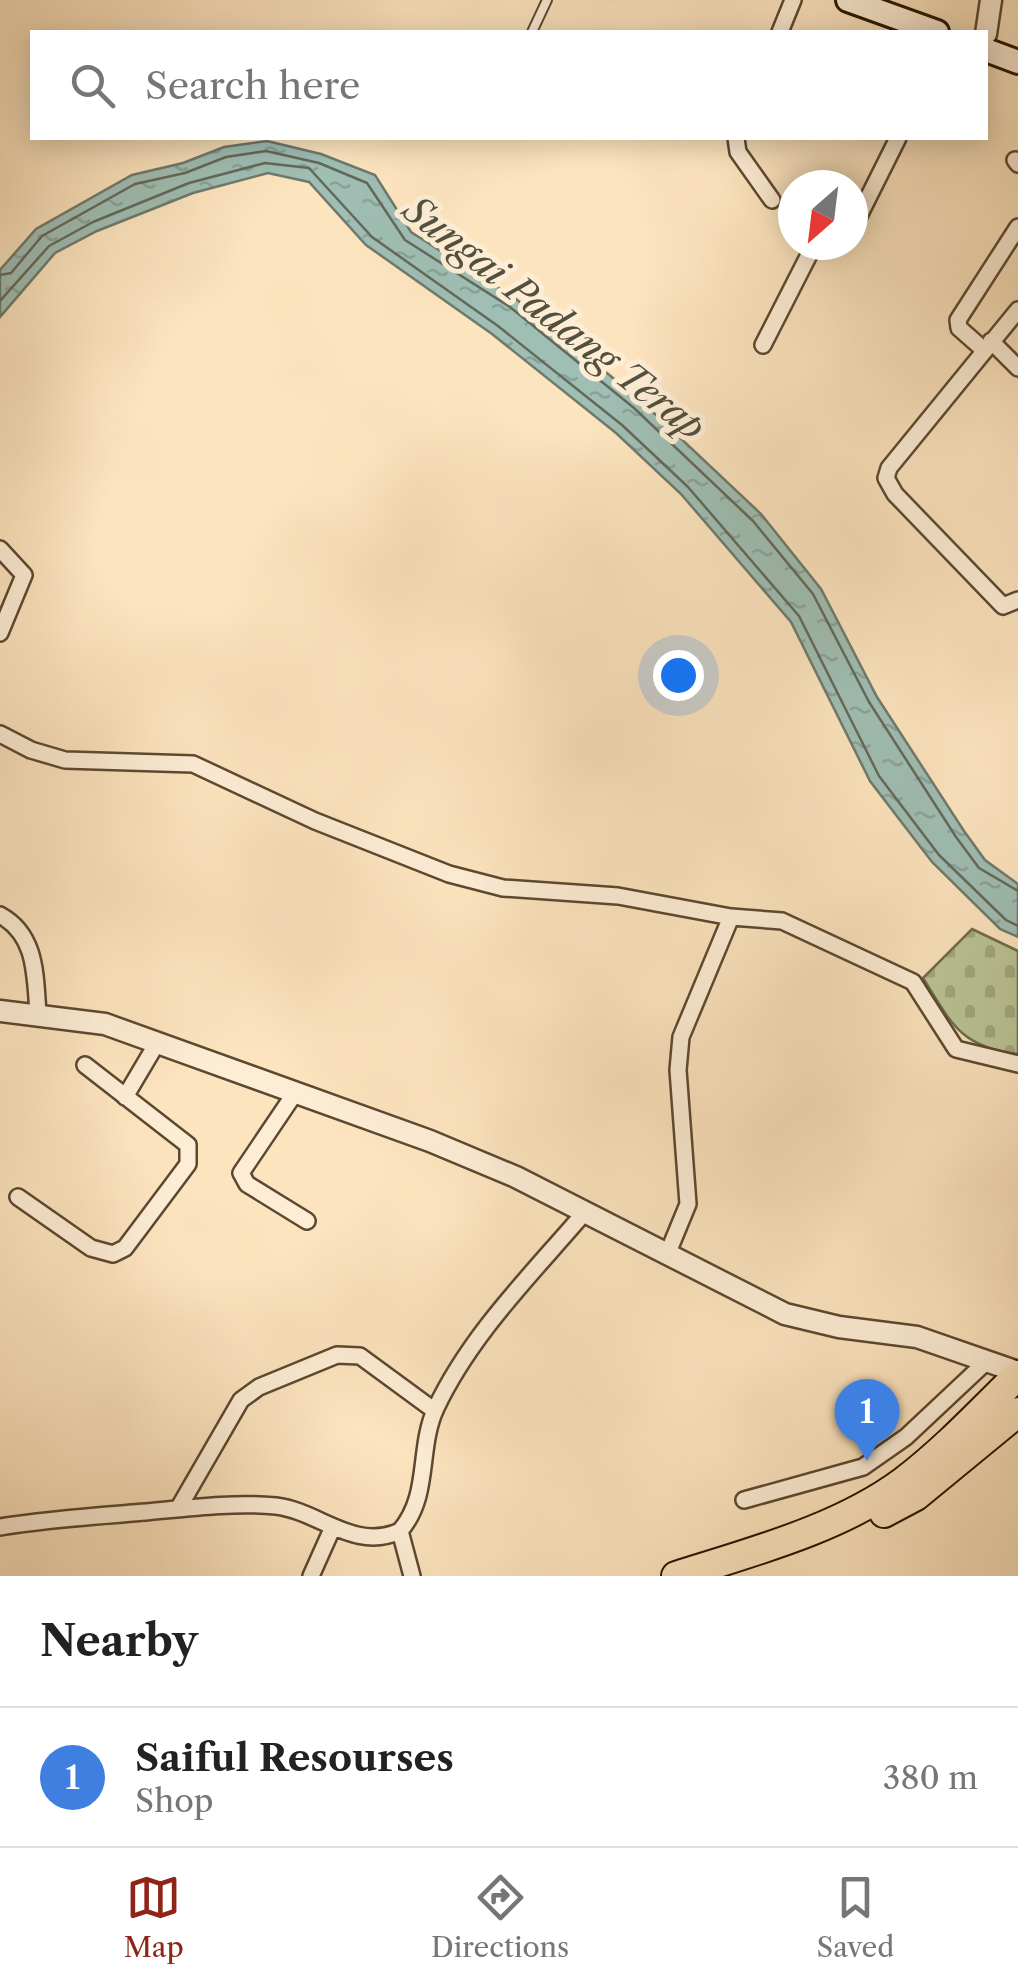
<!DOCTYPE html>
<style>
body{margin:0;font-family:"Libre Caslon Text",serif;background:#f2f2f2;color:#222}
.compass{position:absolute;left:778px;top:170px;width:90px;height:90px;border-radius:50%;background:#fff;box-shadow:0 5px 25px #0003;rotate:208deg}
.you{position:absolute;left:678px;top:675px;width:35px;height:35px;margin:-25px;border:8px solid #fff;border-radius:50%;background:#1a73e8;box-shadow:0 0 0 15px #1a73e833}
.badge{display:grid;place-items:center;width:65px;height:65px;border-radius:50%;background:#8f2418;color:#fff;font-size:32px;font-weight:700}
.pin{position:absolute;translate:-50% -82px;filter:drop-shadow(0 2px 5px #0008)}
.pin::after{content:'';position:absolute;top:52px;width:35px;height:30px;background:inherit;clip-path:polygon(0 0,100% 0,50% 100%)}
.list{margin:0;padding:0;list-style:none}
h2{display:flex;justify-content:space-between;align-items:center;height:130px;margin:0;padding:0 40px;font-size:42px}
h2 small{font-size:32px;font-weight:400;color:#767676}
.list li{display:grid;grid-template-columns:65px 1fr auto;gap:30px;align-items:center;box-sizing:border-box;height:140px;padding:0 40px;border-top:2px solid #e0e0e0}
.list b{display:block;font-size:38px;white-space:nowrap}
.list p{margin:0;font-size:32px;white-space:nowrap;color:#767676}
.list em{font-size:32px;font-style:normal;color:#767676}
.icon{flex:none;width:55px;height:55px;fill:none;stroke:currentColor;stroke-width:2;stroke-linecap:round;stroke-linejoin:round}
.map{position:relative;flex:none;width:1018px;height:1576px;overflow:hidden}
.search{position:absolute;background:#fff;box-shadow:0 5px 25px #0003;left:30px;right:30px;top:30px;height:110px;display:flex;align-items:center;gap:25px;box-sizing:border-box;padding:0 35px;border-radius:0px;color:#767676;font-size:38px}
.sheet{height:270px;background:#fff}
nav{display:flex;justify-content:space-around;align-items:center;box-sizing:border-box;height:140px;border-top:2px solid #e0e0e0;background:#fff;font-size:28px;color:#767676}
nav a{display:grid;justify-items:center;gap:5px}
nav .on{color:#8f2418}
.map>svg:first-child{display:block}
.cemetery{fill:url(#cemetery-stones);stroke:#716c4a;stroke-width:2.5}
.water{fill:url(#water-ripples);stroke:#6f7a6c;stroke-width:2.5}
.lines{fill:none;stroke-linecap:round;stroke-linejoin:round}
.shore{stroke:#63695a;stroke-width:2.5}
.service-casing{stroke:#5c4830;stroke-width:12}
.minor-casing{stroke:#5c4830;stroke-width:20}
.tertiary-casing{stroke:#5c4830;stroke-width:25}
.secondary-casing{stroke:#271400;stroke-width:28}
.motorway-casing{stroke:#271400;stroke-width:32}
.service{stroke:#fdedd5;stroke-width:8}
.minor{stroke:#fdedd5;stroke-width:15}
.tertiary{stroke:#fdedd5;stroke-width:20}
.secondary{stroke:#fdedd5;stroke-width:22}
.motorway{stroke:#fce4be;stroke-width:28}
.labels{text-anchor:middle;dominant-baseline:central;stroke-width:10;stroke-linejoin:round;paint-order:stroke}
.water-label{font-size:38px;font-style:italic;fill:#51503f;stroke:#fdedd5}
</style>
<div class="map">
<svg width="1018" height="1576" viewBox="0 0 1018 1576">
<defs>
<pattern id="cemetery-stones" width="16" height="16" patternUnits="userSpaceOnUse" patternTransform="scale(2.5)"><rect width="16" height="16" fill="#bbc595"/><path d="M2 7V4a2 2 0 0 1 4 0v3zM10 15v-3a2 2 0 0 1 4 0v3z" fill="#a1a87f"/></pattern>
<pattern id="water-ripples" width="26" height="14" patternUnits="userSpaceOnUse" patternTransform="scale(2.5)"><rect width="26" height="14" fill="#9fbeb4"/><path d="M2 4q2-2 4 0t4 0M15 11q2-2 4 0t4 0" fill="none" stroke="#89a299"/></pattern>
</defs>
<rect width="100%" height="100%" fill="#fce4be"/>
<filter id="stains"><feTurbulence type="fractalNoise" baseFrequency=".002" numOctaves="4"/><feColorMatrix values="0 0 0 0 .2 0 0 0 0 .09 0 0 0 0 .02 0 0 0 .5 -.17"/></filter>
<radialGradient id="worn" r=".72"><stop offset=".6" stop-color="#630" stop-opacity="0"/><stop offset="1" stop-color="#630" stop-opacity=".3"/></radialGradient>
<path class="cemetery" d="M972 929 1018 951V1054C960 1047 952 1024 923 978Z"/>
<path class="water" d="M267 141 321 154 375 175 411 232 516 299 640 400 761 514 821 589 877 697 964 831 985 860 1018 884V937L1000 929 932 862 870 781 791 622 681 494 616 433 492 334 366 245 309 182 268 173 193 193 97 231 55 253 0 317V270L36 229 132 175 183 163 224 147Z"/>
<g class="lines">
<path class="shore" d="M0 275 11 273 42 236 135 184 185 173 226 157 266 151 319 163 367 183 405 240 510 307 634 408 753 521 813 594 869 702 956 837 979 868 1018 891
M0 301 49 246 93 222 189 183 265 163 309 168 372 237 498 326 622 425 688 487 799 616 879 776 939 855 1006 920 1018 926"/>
<g class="service-casing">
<path id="service" d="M532 32 547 0"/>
</g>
<g class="minor-casing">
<path id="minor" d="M780 32 793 0
M736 138 738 152 772 200
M1015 160 1018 164
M853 228 898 138
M1018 310 889 468 886 478 895 494 1003 606 1018 600
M991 341 1018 368
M763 345 814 245
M984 350 959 328 958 320 1018 227
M0 549 24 575 0 633
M0 734 31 750 65 760 193 764 315 821 449 874 503 888 618 896 731 917 782 921 913 982 956 1049 1018 1064
M0 915C37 935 35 976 38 1013
M295 1093 241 1173 247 1184 307 1221
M125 1097 157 1043
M18 1197 91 1248 113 1254 125 1248 188 1164V1145L85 1065
M667 1255 688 1204 678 1070 681 1037 731 917
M744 1500 863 1467 906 1437 987 1361
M178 1509 241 1400 259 1387 337 1355 360 1356 435 1411
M0 1527C48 1519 97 1516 146 1512 188 1508 233 1502 276 1506 319 1511 354 1552 400 1531 431 1495 417 1449 436 1408 471 1334 531 1275 584 1213
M400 1531 412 1576
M311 1576 332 1529"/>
</g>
<g class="tertiary-casing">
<path id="tertiary" d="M986 34 991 0
M0 1011 105 1024 430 1141 516 1177 785 1314 839 1327 917 1337 1018 1372"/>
</g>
<g class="secondary-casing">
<path id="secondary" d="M848 0 937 32
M986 50 1018 62"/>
</g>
<g class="motorway-casing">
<path id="motorway" d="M884 1513 916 1496 1018 1412
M676 1576C751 1552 840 1529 904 1481 946 1449 981 1411 1018 1375"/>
</g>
<use href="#service" class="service"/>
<use href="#minor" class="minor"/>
<use href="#tertiary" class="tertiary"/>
<use href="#secondary" class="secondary"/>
<use href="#motorway" class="motorway"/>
</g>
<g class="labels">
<g class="water-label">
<text transform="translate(555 318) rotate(38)">Sungai Padang Terap</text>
</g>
</g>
<rect width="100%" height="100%" filter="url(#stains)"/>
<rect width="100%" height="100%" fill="url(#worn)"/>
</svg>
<svg class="compass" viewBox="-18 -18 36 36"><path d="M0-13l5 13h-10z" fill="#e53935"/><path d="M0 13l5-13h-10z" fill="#767676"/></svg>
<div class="you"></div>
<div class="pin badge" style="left:867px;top:1461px;background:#3f7fe0">1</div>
<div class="search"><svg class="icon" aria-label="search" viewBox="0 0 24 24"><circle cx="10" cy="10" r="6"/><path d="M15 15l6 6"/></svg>Search here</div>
</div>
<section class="sheet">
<h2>Nearby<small></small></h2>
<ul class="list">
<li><span class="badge" style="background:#3f7fe0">1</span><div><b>Saiful Resourses</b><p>Shop</p></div><em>380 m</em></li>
</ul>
</section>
<nav>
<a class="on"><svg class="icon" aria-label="map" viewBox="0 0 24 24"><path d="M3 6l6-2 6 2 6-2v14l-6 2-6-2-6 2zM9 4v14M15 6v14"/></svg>Map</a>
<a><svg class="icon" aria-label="directions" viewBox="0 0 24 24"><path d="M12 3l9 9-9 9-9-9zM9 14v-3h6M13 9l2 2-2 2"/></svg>Directions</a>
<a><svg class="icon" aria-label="saved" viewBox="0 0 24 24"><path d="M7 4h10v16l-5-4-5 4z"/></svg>Saved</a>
</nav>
